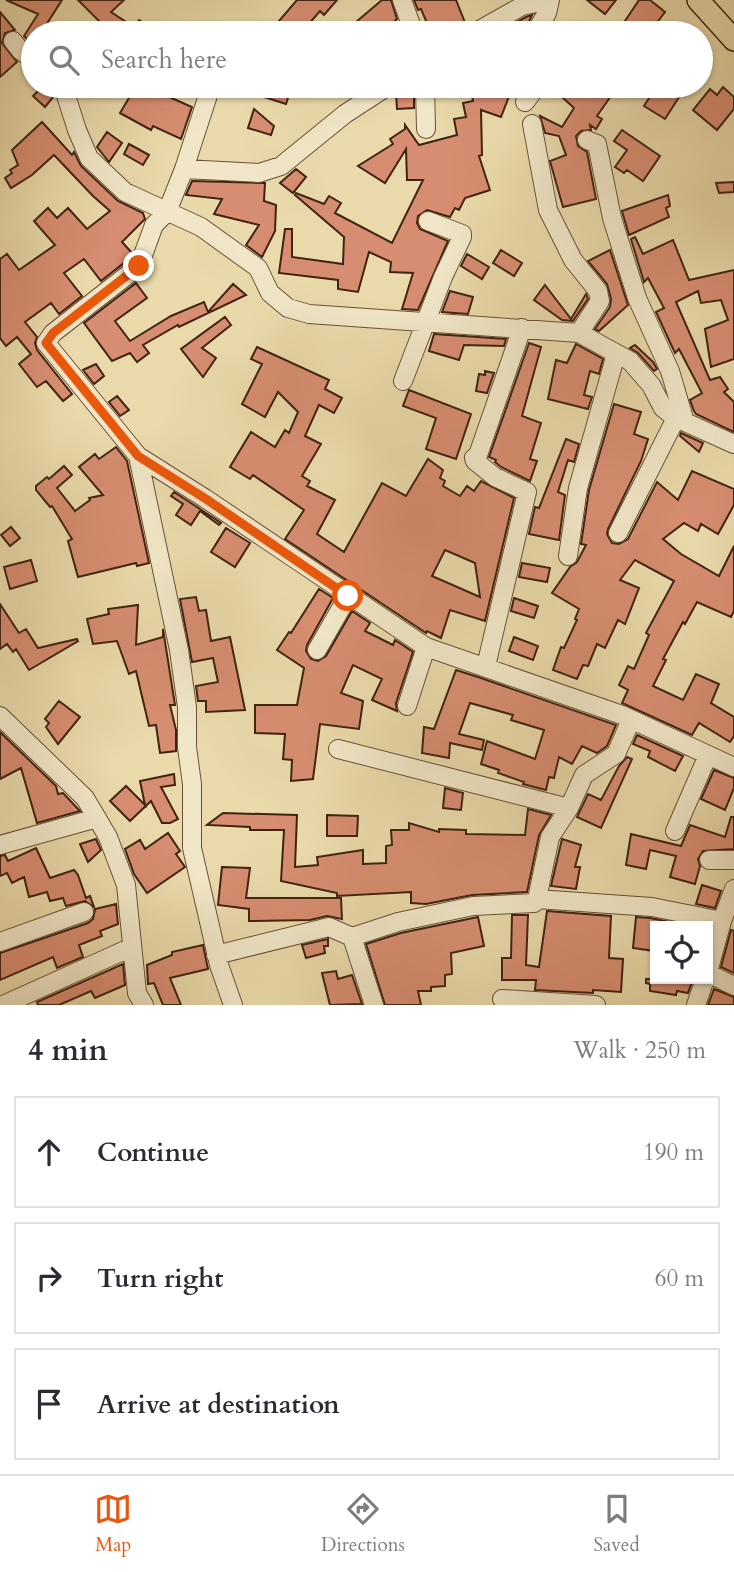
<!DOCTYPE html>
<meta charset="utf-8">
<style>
body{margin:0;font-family:Cardo,serif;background:#f7f7f7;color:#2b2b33}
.controls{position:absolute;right:21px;bottom:21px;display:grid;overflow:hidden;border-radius:0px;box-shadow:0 2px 5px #0004}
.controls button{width:63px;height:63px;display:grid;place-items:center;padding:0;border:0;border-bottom:2px solid #e1e1e2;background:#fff;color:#2b2b33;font:35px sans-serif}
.stop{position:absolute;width:21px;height:21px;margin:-16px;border:5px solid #ea580c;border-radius:50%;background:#fff}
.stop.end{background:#ea580c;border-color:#fff;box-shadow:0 2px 7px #0008}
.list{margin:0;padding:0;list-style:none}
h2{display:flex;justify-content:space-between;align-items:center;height:91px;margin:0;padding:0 28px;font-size:30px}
h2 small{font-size:23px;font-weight:400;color:#7c7c81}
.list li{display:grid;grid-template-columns:46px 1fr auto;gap:21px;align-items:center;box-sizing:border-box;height:112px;margin:0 14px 14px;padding:0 14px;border:2px solid #e1e1e2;border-radius:0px}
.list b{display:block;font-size:26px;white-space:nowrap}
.list em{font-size:23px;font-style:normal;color:#7c7c81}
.icon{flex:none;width:38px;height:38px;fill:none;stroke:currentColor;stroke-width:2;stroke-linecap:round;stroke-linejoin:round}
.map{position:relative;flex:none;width:734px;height:1005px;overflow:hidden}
.search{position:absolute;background:#fff;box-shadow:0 2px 5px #0004;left:21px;right:21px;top:21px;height:77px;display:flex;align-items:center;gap:18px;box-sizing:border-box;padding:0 24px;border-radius:38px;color:#7c7c81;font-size:26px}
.sheet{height:469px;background:#fff}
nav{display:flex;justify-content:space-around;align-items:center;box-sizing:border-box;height:98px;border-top:2px solid #e1e1e2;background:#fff;font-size:19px;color:#7c7c81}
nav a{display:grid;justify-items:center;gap:4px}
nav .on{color:#ea580c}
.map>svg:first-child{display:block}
.building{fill:#d78d71;stroke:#402310;stroke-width:2;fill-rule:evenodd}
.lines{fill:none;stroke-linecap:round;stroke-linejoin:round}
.minor-casing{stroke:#6a5137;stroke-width:20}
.major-casing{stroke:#402310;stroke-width:24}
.minor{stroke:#f1e7c8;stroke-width:18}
.major{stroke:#eadaab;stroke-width:21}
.route{stroke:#ea580c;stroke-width:9}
</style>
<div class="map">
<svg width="734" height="1005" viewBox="0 0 734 1005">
<rect width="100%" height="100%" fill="#eadaab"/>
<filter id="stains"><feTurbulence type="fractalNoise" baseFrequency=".00286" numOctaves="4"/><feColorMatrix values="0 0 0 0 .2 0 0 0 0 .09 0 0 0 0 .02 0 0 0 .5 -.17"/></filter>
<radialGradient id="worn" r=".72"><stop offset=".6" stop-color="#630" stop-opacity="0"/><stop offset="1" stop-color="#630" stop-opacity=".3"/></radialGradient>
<path class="building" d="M6 0H62L41 33H33L32 44 24 36 38 14Z
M78 0H124L111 12 134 27 139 20 159 33H97L103 25Z
M297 0H337L324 15 320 11 301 33H292L278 22Z
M382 0H391L397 19 395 21 402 33H343Z
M414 0H456L466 25 463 33H441L439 27 430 30 421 9 418 10Z
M587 0H616L605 14Z
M639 0H650L665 12 649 33H617Z
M0 12 15 30 5 33 2 43 17 62 0 77Z
M532 15 524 33H497L526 17Z
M43 86H52L54 96 45 107 33 96Z
M136 86H174L167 96 192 107 181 139 153 126 151 130 120 113Z
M261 86H292L286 104 258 95Z
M399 86H414V108L397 109 396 94Z
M490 86H513L501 117 481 110 482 155 479 156 490 190 465 198 459 210 455 208 450 217 427 210 418 216 417 223 420 229 448 241 418 310 402 309 413 273 390 272 391 262 369 252 358 292 338 289V280L279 273 285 229H292V257L343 264 344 237 295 195 296 193 324 204 329 196 341 203 335 213 392 243 423 180H407L406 149 385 183 358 166 393 144 390 139 405 129V125L419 145 457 135 454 119 466 117 463 103 473 101 472 96 491 92Z
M550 86H618L597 116 602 119 596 129 590 125 591 130 581 131 576 136 578 146 587 152 596 199 563 207 550 161 566 155 559 136 545 133 540 116 562 127 574 108Z
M657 86H661L679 97 665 119 644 106Z
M723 87 734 97V109L717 130 693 110 710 89 717 95Z
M254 109 274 126 271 135 248 128Z
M42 122 72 155 74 152 81 166 118 201 143 213 145 219 122 242 132 253 129 259 101 281 84 259 64 273 82 296 59 314 51 303 25 322 37 337 35 343 37 350 72 394 63 401 46 381 37 387 19 364 31 354 17 337 6 346 0 338V259L7 254 19 270 55 245 34 221 48 208 57 218 68 208 87 229 110 211 93 196 54 155 32 175 11 188 5 178 12 173 10 170 18 165 12 150Z
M622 130 660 156 643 181 627 170 624 173 615 167 627 150 614 141Z
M107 132 122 143 109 162 97 147Z
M129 144 149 155 143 165 124 154Z
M296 169 306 177 293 193 280 183Z
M192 181 265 183 264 201 276 205 275 231 262 257 246 245 259 225 214 214 222 199 186 195Z
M734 182V192L719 193 716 183Z
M668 195 670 206 666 208 669 217 629 235 622 211Z
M635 237 643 254 673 240 689 280 734 270V359L711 367 705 329 728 320 721 300 701 303 698 291 676 302 710 380 720 377 728 389 724 392 734 402V432L696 414 694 411 690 400 702 393 679 349 675 353 656 312 664 308 648 278 644 282 631 239Z
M501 250 522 263 514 276 493 263Z
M610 250 628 305 599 331 595 329 610 307 611 299 607 284 588 261Z
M467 254 489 267 482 279 461 266Z
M136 283 147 298 115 321 130 341 171 316 204 302 208 312 233 284 246 295 179 327 178 325 143 345 149 353 137 362 130 353 112 361 84 323Z
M545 285 571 319 586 294 587 296 588 299 573 321 562 320 534 300Z
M450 291 473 297 468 314 442 312Z
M225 317 231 325 202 348 216 358 203 377 181 349Z
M434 334 506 339 504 346 464 345 459 360 429 351Z
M529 343 541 347 522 416 541 423 530 459 537 461 530 481 501 467 495 462 496 460 489 457Z
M576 344 603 359 599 374 590 371 584 395 592 397 588 409 548 399 556 360 567 363Z
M635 345 653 362 657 369 654 371 638 353 630 348Z
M257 347 329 380 325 389 342 398 334 413 319 405 305 436 321 444 302 476 310 481 307 486 335 500 317 534 344 552 382 483 406 496 428 459 443 470 440 478 445 481 443 486 460 496 467 486 474 491 481 481 514 498 485 621 450 610 441 638 427 631 426 633 285 539 304 510 253 475 250 479 230 467 251 432 275 447 285 430 289 433 298 412 278 392 265 417 242 404 262 364 251 359ZM445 550 475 563 480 597 432 576Z
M96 364 104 376 94 384 83 370Z
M485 371 494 373 487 393 476 391 479 374 485 375Z
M409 390 471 414 456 459 426 449 436 418 403 406Z
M117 396 129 410 120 416 109 402Z
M614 404 641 412 634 434 648 439 641 461 608 529 607 534 612 543 619 544 628 539 657 482 678 500 692 471 734 489V505L718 534 701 524 698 531 684 523 663 539 681 554 719 576 734 546V611L731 617 697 602 685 624 683 622 663 659 666 660 653 686 683 700 696 674 719 684 711 703 734 717V736L730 742 699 723 692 735 622 703 628 690 619 685 628 666 634 669 649 635 646 633 674 581 635 560 620 580 639 588 625 624 618 620 605 648 597 644 588 666 583 665 577 679 553 670 561 647 564 648 577 620 575 619 579 609 552 593 570 567 577 562 586 545 581 544 589 490Z
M681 433 703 443 699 452 680 436Z
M566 439 579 444 574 462 568 460 558 492 565 495 559 540 529 534 535 507 539 508Z
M116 447 127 461 149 563 137 566 136 563 78 577 68 541 72 539 52 506 50 507 36 490V486L47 477 49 479 64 466 72 475 57 488 75 511 90 500 89 498 103 495 79 467 95 454 99 459Z
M174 492 200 509 221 523 219 525 200 511 191 525 176 515 183 504 171 496Z
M11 527 20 538 10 546 1 535Z
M226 528 250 543 235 567 211 552Z
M31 560 37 581 10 589 4 567Z
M522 563 550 568 547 582 519 577Z
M319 589 333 598 307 645 306 651 311 659 318 661 326 656 352 611 370 623 365 631 393 645 395 640 413 652 396 703 397 711 372 700 382 679 353 665 341 693 363 701 359 729 320 724 313 779 291 781 292 760 283 759 285 734 255 733V705H297L304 668 277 650 289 632 291 633Z
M196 597 199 611 206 610 211 641 230 637 245 710 206 712V701H198L196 686 218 682 213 658 192 662 180 599Z
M514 598 538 606 534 618 511 611Z
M0 604 19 633 26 629 38 648 77 639 78 641 29 670 16 649 13 652 7 644 0 649Z
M138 605 136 645 163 637V629L175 705H170L176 730V751L160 753 156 725 149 726 136 671 129 674 117 641 93 644 87 619 109 614 108 609Z
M514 637 538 646 533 660 509 651Z
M456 670 478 677 616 725 607 746 597 753 582 746 572 764 559 757 554 778 549 777 546 790 523 784 524 782 498 773 499 770 481 764 487 741 535 759 544 730 511 720 513 715 470 703 459 734 484 740 482 750 450 743 449 758 422 753 424 727 434 729Z
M59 701 80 717 58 744 46 727 49 723 45 719Z
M0 732 56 786 58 794 63 793 80 811 37 823 21 768 0 779Z
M637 735 683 756 675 771 648 757 650 751 633 744Z
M627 757 632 759 601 828 577 817 588 794 601 800 619 766Z
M714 770 734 778V788L725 810 701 799Z
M174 774 175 785 161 787 178 819 170 823H162L151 801 130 821 110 801 126 786 145 805 140 781Z
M445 788 463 793 461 810 443 808Z
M528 809 551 815 539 835 527 892 472 895 426 904 411 903V892L337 896V893L281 881 284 830H250V827L207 825 223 813 297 815 295 867 318 865 317 857 363 850V864L386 863V846L392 845 391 830H409V823L439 832V829L466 830V834L525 835Z
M327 815 358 816 357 836H327Z
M731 817H734V849L703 851 698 859 700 866 695 884 670 877 676 856 650 850 646 869 626 865 631 834 681 846 690 825 725 837Z
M168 833 180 851 176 854 185 867 147 893 134 874 125 849 140 840 145 849Z
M96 839 101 850 88 862 80 844Z
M562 839 581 845 575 867H580L576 889 551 886Z
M36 848 50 878 74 870 78 875 86 898 90 896 94 907 85 901 66 906 63 898 50 901 47 892 29 897 24 877 12 883 7 873 0 876V856L5 855 8 861Z
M222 867 250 868 246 898H341L342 919 327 916 310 920 249 921V909L218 905Z
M702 885 721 891 715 908 696 904Z
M116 904 118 924 100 931 102 936 79 945 83 957 57 968 53 957 0 980V953L88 923 93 919 95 909Z
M547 911 611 916 609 958 623 959 621 992 593 990V993L535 990 536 980H502V958H511L512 915H528L526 965 539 967Z
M478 917 484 946 451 953 452 974 445 975V986L431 987V991H418L421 1005H385L366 944 401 933Z
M636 917 650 918 690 926H655L654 951 633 948Z
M731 930 734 931V973L721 967Z
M328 939V946H324L325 953 306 958 302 945Z
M203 945 208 969 170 978 181 1005H163L154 983 148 984 147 965 172 955V952Z
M123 964 125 985 95 998 91 991 59 1005H38L37 1002Z
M336 971 338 979 352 975 362 1004 330 1005 322 973Z
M646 979H693L688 993 677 991 676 995 650 991V984L646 983Z
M714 989 734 997V1005H708Z"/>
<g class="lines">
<g class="minor-casing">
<path id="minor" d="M402 0 414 33
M474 33 522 6 550 0 547 13 535 33
M13 41 21 51 33 59
M63 86 77 130 89 158 125 192 201 227 258 268 270 293 288 308 309 314 579 333 630 361 651 385 663 408 676 418 734 444
M211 86 184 169 167 212 154 225 139 266 53 333 46 343 138 456 206 499 426 647 622 715 734 767
M425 86 426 129
M525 102 537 86
M532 124 548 210 573 260 598 291 600 301 579 333
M587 140 597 144 612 218 637 298 670 371 685 422
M184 169 259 173 281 166 345 114 388 86
M403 381 443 277 462 237V234L428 221
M138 456 179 650 187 707V747L192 784V848L219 965 233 1005
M618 533 676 418
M568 556 578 488 616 354
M317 650 348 596
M486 666 527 492 495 477 475 461 474 458 478 455 522 328
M407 706 426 647
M0 716 85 798 108 837 126 885 137 993 144 1005
M338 749 569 808
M675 831 708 755
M0 845 97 818
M709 860H734
M537 899 652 907 722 921
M352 937 374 1005
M0 942 84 912
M216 955 329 927 352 937 398 922 473 906 534 903 537 899 550 837 569 808 584 775 616 754 631 720
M708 972 722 921 734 889
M708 973 734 986
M502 999 596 1005
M3 1005 132 947
M696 1005 705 979"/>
</g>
<g class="major-casing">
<path id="major" d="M698 0 734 40"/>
</g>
<use href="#minor" class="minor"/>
<use href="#major" class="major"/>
</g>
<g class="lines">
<path class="route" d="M139 266 53 333 46 343 138 456 206 499 348 596"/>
</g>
<rect width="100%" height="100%" filter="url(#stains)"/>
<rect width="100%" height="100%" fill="url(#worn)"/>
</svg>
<div class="controls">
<button><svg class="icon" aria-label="locate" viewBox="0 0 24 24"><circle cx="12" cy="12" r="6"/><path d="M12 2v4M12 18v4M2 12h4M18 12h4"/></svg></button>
</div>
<div class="stop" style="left:348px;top:596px"></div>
<div class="stop end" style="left:139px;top:266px"></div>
<div class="search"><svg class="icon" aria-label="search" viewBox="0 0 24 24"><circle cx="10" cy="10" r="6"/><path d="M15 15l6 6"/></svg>Search here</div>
</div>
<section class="sheet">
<h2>4 min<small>Walk · 250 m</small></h2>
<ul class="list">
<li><svg class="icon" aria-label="ahead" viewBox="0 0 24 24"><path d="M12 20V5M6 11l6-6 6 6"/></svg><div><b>Continue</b></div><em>190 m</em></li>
<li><svg class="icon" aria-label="right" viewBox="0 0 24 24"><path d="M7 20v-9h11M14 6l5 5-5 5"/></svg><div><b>Turn right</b></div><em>60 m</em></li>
<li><svg class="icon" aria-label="arrive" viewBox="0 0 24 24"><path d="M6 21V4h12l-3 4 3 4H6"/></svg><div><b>Arrive at destination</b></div></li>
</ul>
</section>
<nav>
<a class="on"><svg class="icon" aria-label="map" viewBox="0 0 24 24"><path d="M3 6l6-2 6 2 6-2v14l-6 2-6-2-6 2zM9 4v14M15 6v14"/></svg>Map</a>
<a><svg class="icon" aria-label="directions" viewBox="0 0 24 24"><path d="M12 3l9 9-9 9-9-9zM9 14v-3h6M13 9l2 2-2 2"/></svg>Directions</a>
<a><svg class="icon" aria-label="saved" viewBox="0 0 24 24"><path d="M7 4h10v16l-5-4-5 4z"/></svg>Saved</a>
</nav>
